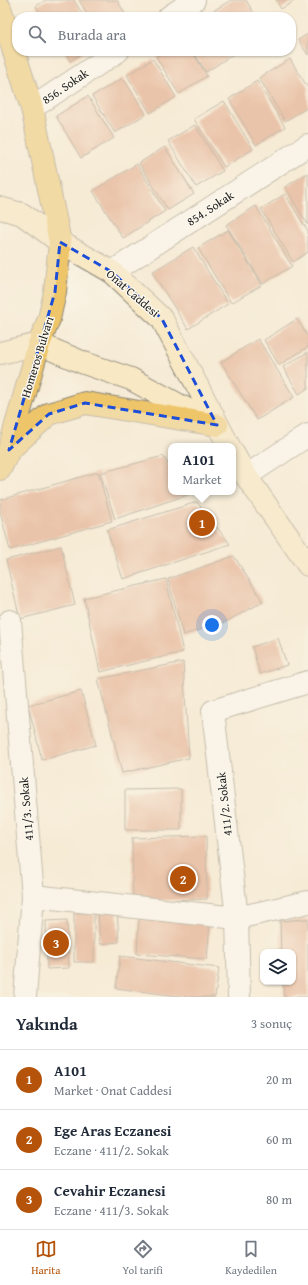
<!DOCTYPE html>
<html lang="tr">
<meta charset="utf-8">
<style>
body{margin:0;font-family:"Gentium Book Plus",serif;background:#f6f6f7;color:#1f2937}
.controls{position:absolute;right:12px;bottom:12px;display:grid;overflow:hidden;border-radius:8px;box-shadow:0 1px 3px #0004}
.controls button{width:36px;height:36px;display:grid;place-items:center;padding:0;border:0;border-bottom:1px solid #e0e1e3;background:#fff;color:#1f2937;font:20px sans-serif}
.you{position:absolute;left:212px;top:625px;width:14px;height:14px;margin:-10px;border:3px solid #fff;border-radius:50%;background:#1a73e8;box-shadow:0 0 0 6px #1a73e833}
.badge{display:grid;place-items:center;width:26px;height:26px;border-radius:50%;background:#b45309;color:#fff;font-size:13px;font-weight:700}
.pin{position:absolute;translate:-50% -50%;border:2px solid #fff;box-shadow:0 1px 4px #0006}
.popup{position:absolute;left:168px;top:443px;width:68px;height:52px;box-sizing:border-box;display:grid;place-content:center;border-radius:8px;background:#fff;filter:drop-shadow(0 1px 3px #0005);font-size:13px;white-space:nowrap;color:#747a83}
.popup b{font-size:15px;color:#1f2937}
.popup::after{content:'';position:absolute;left:50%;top:100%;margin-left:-8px;border:8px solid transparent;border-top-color:#fff}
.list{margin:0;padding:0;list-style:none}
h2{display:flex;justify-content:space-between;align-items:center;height:52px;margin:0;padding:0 16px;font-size:17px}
h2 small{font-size:13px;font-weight:400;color:#747a83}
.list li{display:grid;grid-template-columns:26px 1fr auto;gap:12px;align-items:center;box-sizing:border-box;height:60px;padding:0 16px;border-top:1px solid #e0e1e3}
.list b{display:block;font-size:15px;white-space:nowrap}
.list p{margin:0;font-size:13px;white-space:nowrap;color:#747a83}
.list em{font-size:13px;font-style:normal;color:#747a83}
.icon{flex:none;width:22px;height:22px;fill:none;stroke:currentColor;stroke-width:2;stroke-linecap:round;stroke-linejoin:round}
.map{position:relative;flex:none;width:308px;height:997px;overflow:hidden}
.search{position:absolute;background:#fff;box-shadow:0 1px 3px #0004;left:12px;right:12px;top:12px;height:44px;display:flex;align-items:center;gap:10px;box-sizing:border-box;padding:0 14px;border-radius:16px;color:#747a83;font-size:15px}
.sheet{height:232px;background:#fff}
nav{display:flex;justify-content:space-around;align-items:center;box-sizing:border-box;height:56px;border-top:1px solid #e0e1e3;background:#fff;font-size:11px;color:#747a83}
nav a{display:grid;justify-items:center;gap:2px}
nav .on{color:#b45309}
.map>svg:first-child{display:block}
.building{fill:#dc9476}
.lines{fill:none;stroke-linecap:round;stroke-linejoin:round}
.minor-casing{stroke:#898479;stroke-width:24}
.secondary-casing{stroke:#898479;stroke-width:24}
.primary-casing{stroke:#898479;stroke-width:24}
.minor{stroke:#fff;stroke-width:22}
.secondary{stroke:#f8e8c3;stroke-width:22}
.primary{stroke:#eec569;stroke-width:22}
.marked{fill:none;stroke:#1d4ed8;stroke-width:3;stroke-dasharray:8 5;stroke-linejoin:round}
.labels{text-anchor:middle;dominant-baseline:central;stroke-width:3;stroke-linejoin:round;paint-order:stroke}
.street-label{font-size:12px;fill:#1c1c1c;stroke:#fbf7ec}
</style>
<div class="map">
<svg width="308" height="997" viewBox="0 0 308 997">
<rect width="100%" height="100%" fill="#fbf7ec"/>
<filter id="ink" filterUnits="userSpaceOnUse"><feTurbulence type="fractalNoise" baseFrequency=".025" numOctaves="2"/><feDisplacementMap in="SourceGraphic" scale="8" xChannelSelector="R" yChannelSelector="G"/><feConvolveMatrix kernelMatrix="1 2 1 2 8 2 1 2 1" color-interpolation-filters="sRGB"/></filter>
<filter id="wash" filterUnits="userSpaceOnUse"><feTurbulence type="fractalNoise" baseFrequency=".012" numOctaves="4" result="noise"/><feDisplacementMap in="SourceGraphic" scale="16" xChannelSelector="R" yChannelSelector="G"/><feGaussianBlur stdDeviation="0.9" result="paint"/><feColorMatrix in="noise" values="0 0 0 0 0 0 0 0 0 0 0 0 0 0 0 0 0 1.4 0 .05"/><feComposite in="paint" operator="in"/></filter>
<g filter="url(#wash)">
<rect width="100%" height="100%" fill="#f6ebd6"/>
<g id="blocks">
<path class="building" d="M46 0H74L84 17H43L36 6Z
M79 0H117L127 17H89Z
M231 0H246L256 17H217L213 11Z
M276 0H296L281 9Z
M308 34V55L298 40Z
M64 51H85L70 61Z
M165 51H192L207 76 179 94 156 57Z
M193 51H234L235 53 206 72Z
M153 59 176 97 150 113 127 75Z
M290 59 308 88V107L285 121 259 78Z
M123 78 146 114 115 133 92 96Z
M257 81 285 127 256 145 229 99Z
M88 96 114 138 81 158 56 116Z
M224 101 253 149 224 167 194 119Z
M195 125 223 171 196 187 168 141Z
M165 147 194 194 168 210 139 163Z
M137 164 165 211 123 238 93 191Z
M308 173V225L285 187Z
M285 194 308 231V252L293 262 261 209Z
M256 206 292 266 263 284 226 225Z
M228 230 262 285 231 303 198 248Z
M193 247 228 304 188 329 152 272Z
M297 319 308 337V347L279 365 264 340Z
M258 339 294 397 257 420 221 362Z
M308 352V388L299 394 283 367Z
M163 456 171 468V492H188L190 494 115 519 100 473Z
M98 472 112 521 10 550 0 512V500Z
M197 502 230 544 123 579 107 530Z
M61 546 75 605 20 619 6 560Z
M234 556 263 602 225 622 183 635 168 579Z
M166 579 183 652 100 672 84 598Z
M278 638 287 665 260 674 252 647Z
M183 662 189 758 122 773 98 679Z
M81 691 96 745 42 760 28 705Z
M181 789V830H125V790Z
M206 836 207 899 133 901 132 838Z
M117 909 119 942 100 944 98 911Z
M74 913H94V962H74Z
M139 919 210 923 207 959 137 954Z
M308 919V997H284L283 982H293V952H281L280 921Z
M67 920 69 968 47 969 46 921Z
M120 956 219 968 215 997H186L116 988Z"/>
</g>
</g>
<g filter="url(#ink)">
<use href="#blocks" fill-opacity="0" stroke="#898479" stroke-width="1"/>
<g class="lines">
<g class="minor-casing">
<path id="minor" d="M169 17 194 0
M32 108 118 51
M112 272 308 145
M246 476 308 435
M10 621 33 896 25 997
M33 896 237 918 308 902
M239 997 237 918 213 711 308 682"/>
</g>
<g class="secondary-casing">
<path id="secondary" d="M0 208 22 214 60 242 112 272 162 319 229 446
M0 353 39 344 84 363 131 379 212 423
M233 453 246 476 308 565"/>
</g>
<g class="primary-casing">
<path id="primary" d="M0 8 32 108 60 242 55 292 49 319 39 344 9 450 0 469
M9 450 49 414 85 403 217 425"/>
</g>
<use href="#minor" class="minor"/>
<use href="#secondary" class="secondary"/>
<use href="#primary" class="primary"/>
</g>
</g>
<path d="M0 0H308V997H0ZM60 242 112 272 162 319 217 425 85 403 49 414 9 450 55 292Z" fill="#f6ebd6" fill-opacity=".55" fill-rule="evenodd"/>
<path class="marked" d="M60 242 112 272 162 319 217 425 85 403 49 414 9 450 55 292Z"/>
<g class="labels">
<g class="street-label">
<text transform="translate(65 86) rotate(-34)">856. Sokak</text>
<text transform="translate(210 208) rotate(-33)">854. Sokak</text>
<text transform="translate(133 293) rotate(41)">Onat Caddesi</text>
<text transform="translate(37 357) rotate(-73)">Homeros Bulvarı</text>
<text transform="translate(224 804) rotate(-96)">411/2. Sokak</text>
<text transform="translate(26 809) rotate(-95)">411/3. Sokak</text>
</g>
</g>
</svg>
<div class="controls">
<button><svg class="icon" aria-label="layers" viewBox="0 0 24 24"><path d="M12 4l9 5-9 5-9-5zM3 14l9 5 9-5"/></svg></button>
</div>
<div class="you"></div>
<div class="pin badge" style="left:202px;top:523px">1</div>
<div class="popup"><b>A101</b>Market</div>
<div class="pin badge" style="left:183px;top:879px">2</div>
<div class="pin badge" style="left:56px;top:943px">3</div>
<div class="search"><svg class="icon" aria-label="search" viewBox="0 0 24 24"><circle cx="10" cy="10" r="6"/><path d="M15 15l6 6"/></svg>Burada ara</div>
</div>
<section class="sheet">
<h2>Yakında<small>3 sonuç</small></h2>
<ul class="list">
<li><span class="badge">1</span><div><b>A101</b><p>Market · Onat Caddesi</p></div><em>20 m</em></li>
<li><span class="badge">2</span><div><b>Ege Aras Eczanesi</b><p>Eczane · 411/2. Sokak</p></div><em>60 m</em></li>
<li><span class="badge">3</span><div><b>Cevahir Eczanesi</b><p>Eczane · 411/3. Sokak</p></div><em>80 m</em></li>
</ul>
</section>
<nav>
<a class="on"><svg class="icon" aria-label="map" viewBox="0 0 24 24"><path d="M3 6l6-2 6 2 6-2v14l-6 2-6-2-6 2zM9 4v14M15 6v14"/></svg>Harita</a>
<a><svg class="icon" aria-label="directions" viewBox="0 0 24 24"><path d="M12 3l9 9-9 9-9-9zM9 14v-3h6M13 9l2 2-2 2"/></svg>Yol tarifi</a>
<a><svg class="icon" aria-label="saved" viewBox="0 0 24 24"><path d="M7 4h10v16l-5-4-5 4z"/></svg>Kaydedilen</a>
</nav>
